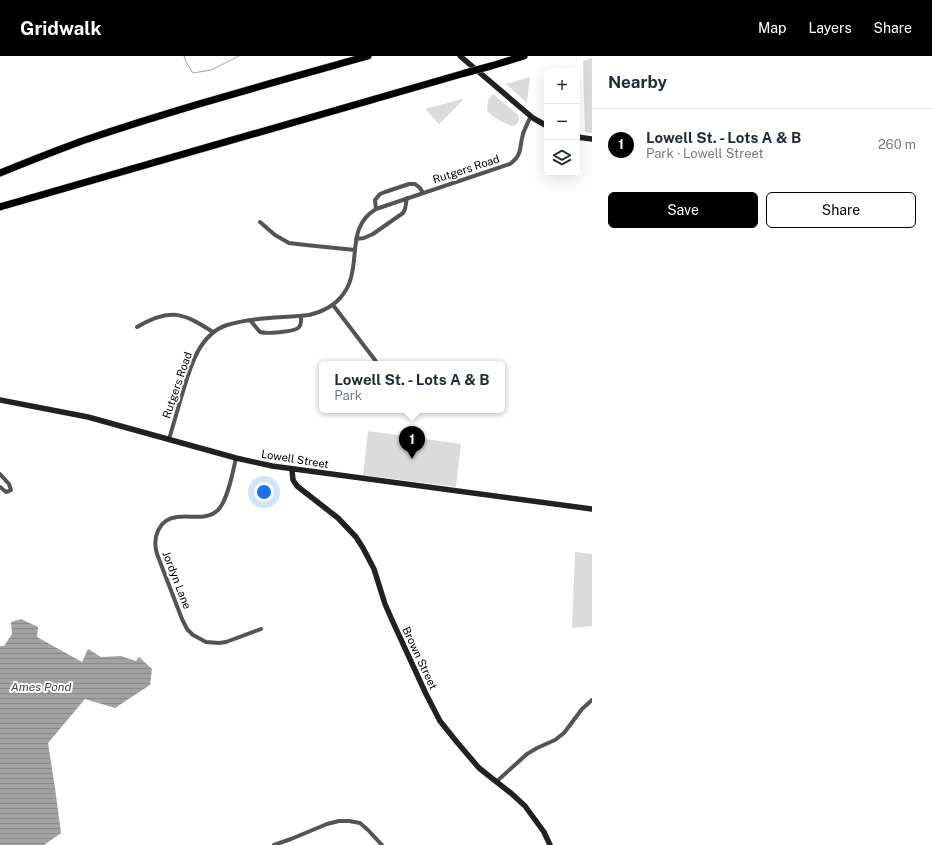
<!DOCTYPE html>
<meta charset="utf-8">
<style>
body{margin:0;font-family:"Public Sans",sans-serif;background:#f6f6f7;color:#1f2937}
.controls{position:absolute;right:12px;top:12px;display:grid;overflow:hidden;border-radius:6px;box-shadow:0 4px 16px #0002}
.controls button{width:36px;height:36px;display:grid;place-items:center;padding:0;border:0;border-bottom:1px solid #e0e1e3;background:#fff;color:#1f2937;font:20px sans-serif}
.you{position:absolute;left:264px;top:436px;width:14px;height:14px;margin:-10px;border:3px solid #fff;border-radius:50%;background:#1a73e8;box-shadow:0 0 0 6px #1a73e833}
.badge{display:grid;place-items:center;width:26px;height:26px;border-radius:50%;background:#000;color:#fff;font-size:13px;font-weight:700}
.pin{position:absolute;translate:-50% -33px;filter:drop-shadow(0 1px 2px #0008)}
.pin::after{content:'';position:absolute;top:21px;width:14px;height:12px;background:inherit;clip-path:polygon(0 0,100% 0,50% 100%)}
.popup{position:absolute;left:319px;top:305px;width:186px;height:52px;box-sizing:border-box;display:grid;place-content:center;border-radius:6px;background:#fff;filter:drop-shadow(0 1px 3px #0005);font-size:13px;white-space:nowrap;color:#747a83}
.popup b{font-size:15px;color:#1f2937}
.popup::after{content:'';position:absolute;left:50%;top:100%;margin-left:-8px;border:8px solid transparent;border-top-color:#fff}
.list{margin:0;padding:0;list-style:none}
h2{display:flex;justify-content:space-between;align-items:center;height:52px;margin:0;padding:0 16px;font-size:17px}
h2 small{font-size:13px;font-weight:400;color:#747a83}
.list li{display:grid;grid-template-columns:26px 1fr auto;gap:12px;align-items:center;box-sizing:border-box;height:72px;padding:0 16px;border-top:1px solid #e0e1e3}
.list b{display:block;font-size:15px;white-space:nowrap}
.list p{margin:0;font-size:13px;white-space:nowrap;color:#747a83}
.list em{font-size:13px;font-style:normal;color:#747a83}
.actions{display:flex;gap:8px;padding:12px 16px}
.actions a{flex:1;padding:9px 0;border:1px solid #000;border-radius:6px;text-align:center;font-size:14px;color:#000}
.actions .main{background:#000;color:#fff}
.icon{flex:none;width:22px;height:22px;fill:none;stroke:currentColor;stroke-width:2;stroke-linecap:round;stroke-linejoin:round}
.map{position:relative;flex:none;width:592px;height:789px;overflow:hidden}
header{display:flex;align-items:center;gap:24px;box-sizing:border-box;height:56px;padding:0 20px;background:#000;color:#fff}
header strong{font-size:19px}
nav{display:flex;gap:22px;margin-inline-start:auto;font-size:14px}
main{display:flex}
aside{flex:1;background:#fff}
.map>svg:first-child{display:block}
.green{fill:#dbdbdb}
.water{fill:url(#water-rules)}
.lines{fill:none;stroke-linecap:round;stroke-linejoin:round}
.stream{stroke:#a2a2a2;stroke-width:1}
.highway-casing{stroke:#dbdbdb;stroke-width:8}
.street{stroke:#545454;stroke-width:4}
.secondary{stroke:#212121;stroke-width:5.5}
.highway{stroke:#000;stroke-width:7}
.highway-bridge-casing{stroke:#dbdbdb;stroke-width:8;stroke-linecap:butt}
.highway-bridge{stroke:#000;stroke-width:7}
.labels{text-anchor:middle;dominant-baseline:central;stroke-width:4;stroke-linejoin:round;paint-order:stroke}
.street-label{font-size:11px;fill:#000;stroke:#fff}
.water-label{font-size:12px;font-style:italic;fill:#434343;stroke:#fff}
</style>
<header>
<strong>Gridwalk</strong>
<nav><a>Map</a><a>Layers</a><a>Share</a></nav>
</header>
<main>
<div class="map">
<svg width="592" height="789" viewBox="0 0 592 789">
<defs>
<pattern id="water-rules" width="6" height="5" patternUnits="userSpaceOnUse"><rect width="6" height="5" fill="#a2a2a2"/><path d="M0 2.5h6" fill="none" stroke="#8a8a8a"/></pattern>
</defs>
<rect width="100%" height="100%" fill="#fff"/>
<path class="green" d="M592 2V77L585 76 583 5Z
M530 21 527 47 506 28Z
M493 38 518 59 519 63 517 68 513 70C503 67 494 62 487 55L488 44Z
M462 43 463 44 439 68 425 53Z
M368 375 461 388 456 431 363 419Z
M575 496 592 498V570L572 572Z"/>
<path class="water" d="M21 563 38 571 37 581 82 606 88 593 101 601 121 600 136 605 139 601 152 613 150 629 115 652 85 643 48 687 55 732 61 777 44 789H0V590H4L12 578 11 566Z"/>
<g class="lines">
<path class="stream" d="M184 0 186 6 193 17 211 14 239 0"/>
<g class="highway-casing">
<path id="highway" d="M491 10 524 0
M0 117C27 106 55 95 82 85 176 53 272 27 368 0
M0 151 465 17"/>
</g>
<path class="street" d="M376 153 375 144 380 138 385 136 409 128H415L420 132 423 137
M260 166 275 179 289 187 306 189 355 194
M356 183 364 182 373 178 403 157 405 153 407 142
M333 249 378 308
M250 264 260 276C266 278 293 276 298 272 302 269 301 264 301 260
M137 271C170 251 183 257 213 276
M169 383C173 370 177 356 181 342 189 316 197 279 227 269 253 261 282 262 309 259 321 256 333 251 341 241 345 236 348 232 350 225 359 199 348 170 376 153L510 108C523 98 519 92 523 78 525 72 528 66 531 60
M236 402C233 415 228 444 218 454 206 465 192 459 177 461 159 463 152 481 157 498L182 563 187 573 193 579 206 586 219 587 226 586 261 573
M0 418 9 428 11 434 9 435 6 436 0 431
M496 726 527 698 537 692 555 684 564 677 582 653 592 644
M274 789 291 783 327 768 339 765H349L360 767 368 774 382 789"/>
<path class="secondary" d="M460 0 533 62 547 70
M577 81 592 83
M0 344 88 361 236 402 272 410 592 453
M292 414 293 424 297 430 338 462 356 481 363 492 374 513 385 548 392 564 426 638 440 665 456 685 479 712 512 738 525 750 544 776 550 789"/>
<use href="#highway" class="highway"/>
<g class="highway-bridge-casing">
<path id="highway-bridge" d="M465 17 491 10"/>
</g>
<use href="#highway-bridge" class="highway-bridge"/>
</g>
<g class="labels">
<g class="street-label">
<text transform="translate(466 113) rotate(-18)">Rutgers Road</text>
<text transform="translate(177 329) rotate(-71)">Rutgers Road</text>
<text transform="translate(295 403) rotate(9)">Lowell Street</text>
<text transform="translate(177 524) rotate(69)">Jordyn Lane</text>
<text transform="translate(420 602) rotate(65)">Brown Street</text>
</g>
<g class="water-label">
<text x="41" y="631">Ames Pond</text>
</g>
</g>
</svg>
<div class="controls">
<button>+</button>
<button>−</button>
<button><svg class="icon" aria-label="layers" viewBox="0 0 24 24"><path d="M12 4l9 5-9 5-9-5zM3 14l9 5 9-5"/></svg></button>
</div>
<div class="you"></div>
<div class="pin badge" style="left:412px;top:403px">1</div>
<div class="popup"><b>Lowell St. - Lots A &amp; B</b>Park</div>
</div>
<aside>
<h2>Nearby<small></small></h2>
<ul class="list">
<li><span class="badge">1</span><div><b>Lowell St. - Lots A &amp; B</b><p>Park · Lowell Street</p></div><em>260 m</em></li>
</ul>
<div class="actions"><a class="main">Save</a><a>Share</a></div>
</aside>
</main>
